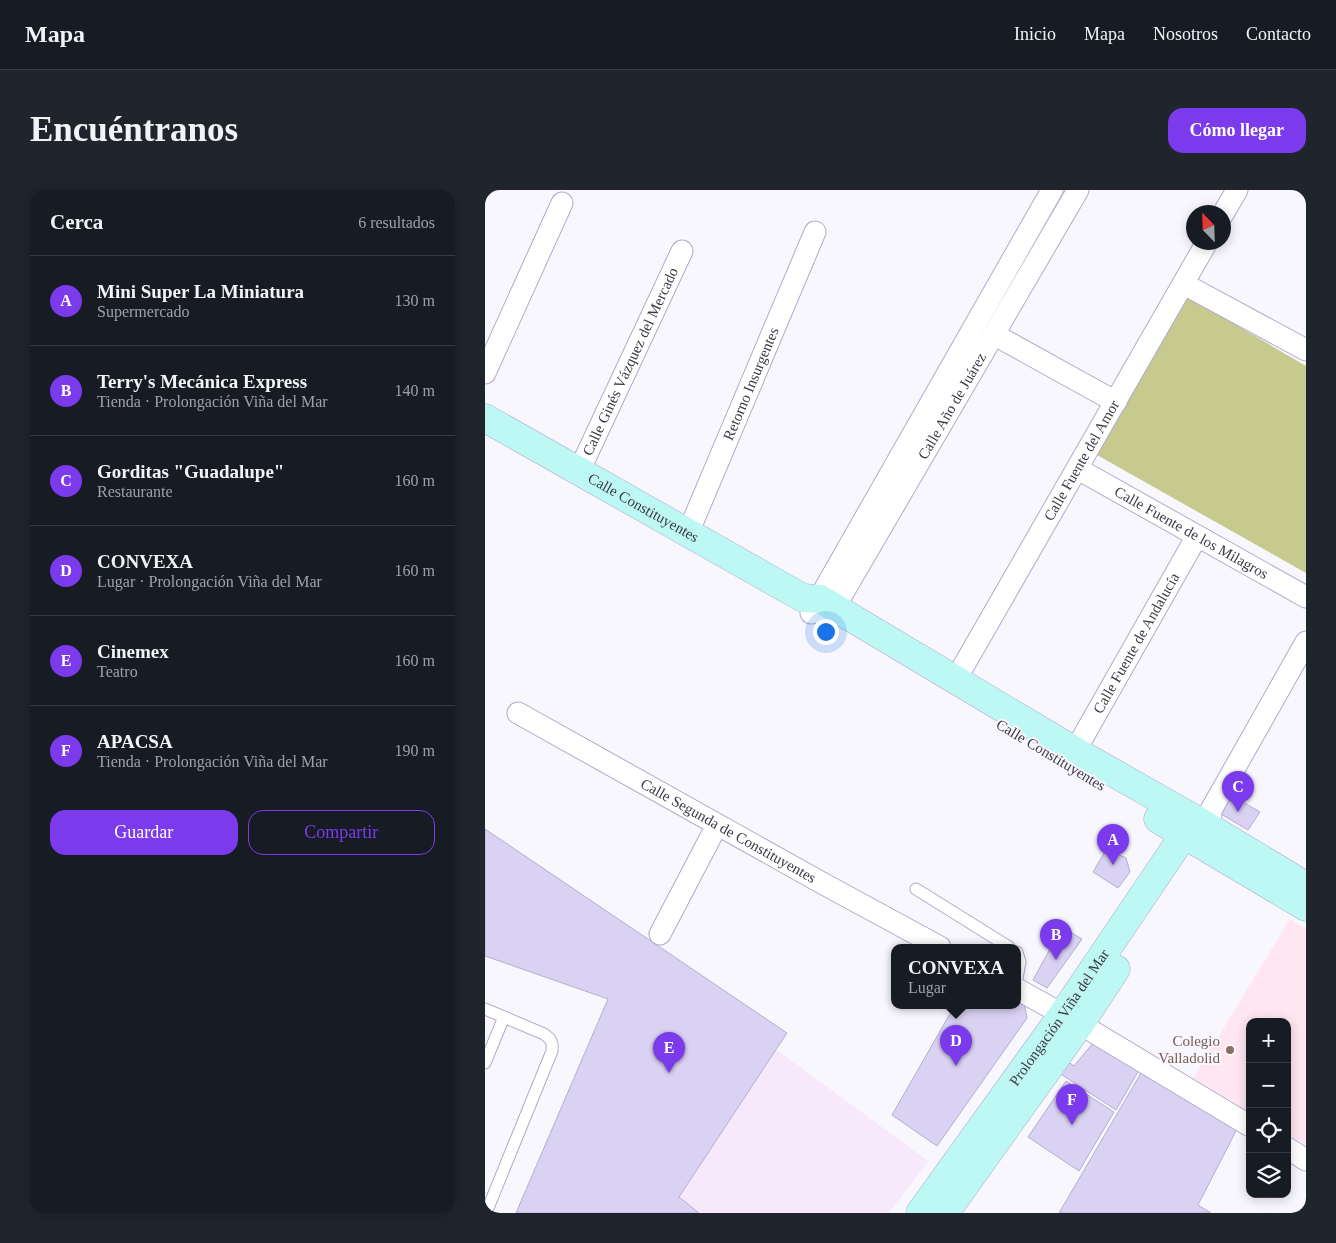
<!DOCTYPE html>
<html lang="es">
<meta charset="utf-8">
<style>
body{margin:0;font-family:Georgia,serif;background:#20242c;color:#f1f3f6}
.controls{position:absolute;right:15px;bottom:15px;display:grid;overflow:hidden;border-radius:10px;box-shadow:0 2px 12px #0003}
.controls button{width:45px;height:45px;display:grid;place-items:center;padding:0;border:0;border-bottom:1px solid #363941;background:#171b24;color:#f1f3f6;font:25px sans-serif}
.compass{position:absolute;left:701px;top:15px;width:45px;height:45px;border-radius:50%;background:#171b24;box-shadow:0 2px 12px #0003;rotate:337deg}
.you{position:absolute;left:340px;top:441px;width:18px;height:18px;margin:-12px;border:4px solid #fff;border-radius:50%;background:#1a73e8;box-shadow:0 0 0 8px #1a73e833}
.badge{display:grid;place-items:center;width:32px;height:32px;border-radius:50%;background:#7c3aed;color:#fff;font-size:16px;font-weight:700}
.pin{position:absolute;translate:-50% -41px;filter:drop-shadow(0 1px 2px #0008)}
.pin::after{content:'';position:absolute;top:26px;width:18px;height:15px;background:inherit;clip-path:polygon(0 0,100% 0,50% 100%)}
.popup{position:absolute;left:406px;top:754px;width:130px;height:65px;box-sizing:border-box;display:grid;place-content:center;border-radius:10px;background:#171b24;filter:drop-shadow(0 1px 4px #0005);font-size:16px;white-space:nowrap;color:#9ea1a6}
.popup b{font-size:19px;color:#f1f3f6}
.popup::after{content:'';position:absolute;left:50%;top:100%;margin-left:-10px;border:10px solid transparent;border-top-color:#171b24}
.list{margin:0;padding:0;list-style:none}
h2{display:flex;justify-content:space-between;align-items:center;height:65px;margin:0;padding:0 20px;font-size:21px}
h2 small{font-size:16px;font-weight:400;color:#9ea1a6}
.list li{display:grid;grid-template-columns:32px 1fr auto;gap:15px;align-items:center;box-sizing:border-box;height:90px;padding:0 20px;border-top:1px solid #363941}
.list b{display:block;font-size:19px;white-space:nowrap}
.list p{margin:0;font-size:16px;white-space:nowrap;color:#9ea1a6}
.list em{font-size:16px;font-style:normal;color:#9ea1a6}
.actions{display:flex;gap:10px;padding:15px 20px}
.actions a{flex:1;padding:11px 0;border:1px solid #7c3aed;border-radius:15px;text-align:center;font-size:18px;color:#7c3aed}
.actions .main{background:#7c3aed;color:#fff}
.icon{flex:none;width:28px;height:28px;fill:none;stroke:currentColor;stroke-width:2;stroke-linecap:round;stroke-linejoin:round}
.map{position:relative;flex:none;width:821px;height:1023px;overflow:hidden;border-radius:15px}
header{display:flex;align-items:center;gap:30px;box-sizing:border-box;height:70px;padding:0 25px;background:#171b24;border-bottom:1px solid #363941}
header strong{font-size:24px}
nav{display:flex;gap:28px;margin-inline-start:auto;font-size:18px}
.intro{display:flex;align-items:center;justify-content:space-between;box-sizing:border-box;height:120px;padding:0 30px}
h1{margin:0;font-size:35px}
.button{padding:12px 22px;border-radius:15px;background:#7c3aed;color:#fff;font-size:18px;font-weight:700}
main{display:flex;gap:30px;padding:0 30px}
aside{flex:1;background:#171b24;border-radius:15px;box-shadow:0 2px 12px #0003}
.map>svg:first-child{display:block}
.industrial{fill:#f7e8fc}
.education{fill:#ffe6f1}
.green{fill:#c6ca8f}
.building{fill:#dad2f3;stroke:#b5adce}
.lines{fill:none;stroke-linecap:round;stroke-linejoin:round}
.lane-casing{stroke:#b2aacb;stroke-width:13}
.street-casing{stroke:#b2aacb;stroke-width:23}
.secondary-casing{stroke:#b2aacb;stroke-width:29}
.lane{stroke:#fff;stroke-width:11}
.street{stroke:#fff;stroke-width:21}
.secondary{stroke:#bef8f4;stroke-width:28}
.education-dot{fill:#8d6e63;stroke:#f8f7fe;stroke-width:2}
.labels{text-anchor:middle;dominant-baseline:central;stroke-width:4;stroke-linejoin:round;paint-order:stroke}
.street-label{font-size:15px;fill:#3d3947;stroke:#f8f7fe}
.education-label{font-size:15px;fill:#785e54;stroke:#f8f7fe;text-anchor:end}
</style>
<header>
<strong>Mapa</strong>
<nav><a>Inicio</a><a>Mapa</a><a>Nosotros</a><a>Contacto</a></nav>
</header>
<div class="intro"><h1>Encuéntranos</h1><a class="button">Cómo llegar</a></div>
<main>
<aside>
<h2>Cerca<small>6 resultados</small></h2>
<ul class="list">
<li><span class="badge">A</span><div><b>Mini Super La Miniatura</b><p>Supermercado</p></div><em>130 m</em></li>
<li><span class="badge">B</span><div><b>Terry's Mecánica Express</b><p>Tienda · Prolongación Viña del Mar</p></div><em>140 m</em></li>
<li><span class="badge">C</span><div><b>Gorditas &quot;Guadalupe&quot;</b><p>Restaurante</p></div><em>160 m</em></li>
<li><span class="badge">D</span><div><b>CONVEXA</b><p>Lugar · Prolongación Viña del Mar</p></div><em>160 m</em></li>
<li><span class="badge">E</span><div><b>Cinemex</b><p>Teatro</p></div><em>160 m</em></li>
<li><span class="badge">F</span><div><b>APACSA</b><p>Tienda · Prolongación Viña del Mar</p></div><em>190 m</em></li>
</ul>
<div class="actions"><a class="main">Guardar</a><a>Compartir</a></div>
</aside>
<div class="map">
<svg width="821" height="1023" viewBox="0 0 821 1023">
<rect width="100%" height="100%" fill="#f8f7fe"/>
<path class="industrial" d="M292 860 443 971 404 1023H214L194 1007Z"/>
<path class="education" d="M805 729 821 739V955L802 944V832H765V922L708 888Z"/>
<path class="green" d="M703 107 821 176V383L612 265Z"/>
<path class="building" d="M742 603 775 622 763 640 731 621Z
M0 639 302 843 194 1007 214 1023H31L123 809 0 766Z
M630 645 639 649 641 654 632 664 641 668 645 682 633 698 608 682Z
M577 737 597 749 562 798 548 790Z
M532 806 538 809 542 828 452 956 407 925 470 815H532Z
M608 853 654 880 631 920 571 881 579 869 589 876Z
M656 883 752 939 713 1015 726 1023H574Z
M581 891 629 922 594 981 543 947Z"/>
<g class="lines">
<g class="lane-casing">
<path id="lane" d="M431 699 524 757
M532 762 535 772 532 788
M0 819 59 844C66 849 68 852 67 861L1 1023
M0 873 19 827"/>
</g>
<g class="street-casing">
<g id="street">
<path d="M738 24 752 0"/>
<path d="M699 94 821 160"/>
<path d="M510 145 631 212"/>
<path d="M0 183 77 13"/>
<path id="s1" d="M593 279 821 407"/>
<path id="s2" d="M94 281 197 61"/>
<path id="s3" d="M203 343 330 42"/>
<path d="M326 423 567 0"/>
<path id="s4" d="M341 432 593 0"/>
<path id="s5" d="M471 489 722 52"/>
<path id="s6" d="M33 523 337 693 455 757"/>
<path id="s7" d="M590 561 712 346"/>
<path d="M725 638 726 620 821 452"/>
<path d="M175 744 232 635"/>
<path d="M532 799 595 834 765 936"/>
<path d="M802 958 821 970"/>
</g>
</g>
<g class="secondary-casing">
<g id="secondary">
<path id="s8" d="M0 228 318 408 335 409 590 561 710 629 821 696"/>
<path d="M673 629 821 717"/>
<path id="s9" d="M435 1023 578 824 709 630"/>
<path d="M460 1023 595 834 631 779"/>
</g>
</g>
<use href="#lane" class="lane"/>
<use href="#street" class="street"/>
<use href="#secondary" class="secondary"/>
</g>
<circle class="education-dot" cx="745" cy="860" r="5"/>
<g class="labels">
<g class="street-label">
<text stroke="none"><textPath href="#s2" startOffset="121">Calle Ginés Vázquez del Mercado</textPath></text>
<text stroke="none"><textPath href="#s3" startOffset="162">Retorno Insurgentes</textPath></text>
<text stroke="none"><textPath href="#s4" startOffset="250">Calle Año de Juárez</textPath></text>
<text stroke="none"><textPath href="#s5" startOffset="252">Calle Fuente del Amor</textPath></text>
<text stroke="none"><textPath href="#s8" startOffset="182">Calle Constituyentes</textPath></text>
<text stroke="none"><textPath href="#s1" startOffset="130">Calle Fuente de los Milagros</textPath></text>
<text stroke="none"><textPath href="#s7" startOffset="124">Calle Fuente de Andalucía</textPath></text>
<text transform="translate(566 565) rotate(31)">Calle Constituyentes</text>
<text stroke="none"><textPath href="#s6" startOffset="241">Calle Segunda de Constituyentes</textPath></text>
<text stroke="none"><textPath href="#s9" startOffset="240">Prolongación Viña del Mar</textPath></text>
</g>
<g class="education-label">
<text x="735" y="851">Colegio<tspan x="735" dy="17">Valladolid</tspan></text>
</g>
</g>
</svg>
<div class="controls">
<button>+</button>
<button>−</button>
<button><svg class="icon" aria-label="locate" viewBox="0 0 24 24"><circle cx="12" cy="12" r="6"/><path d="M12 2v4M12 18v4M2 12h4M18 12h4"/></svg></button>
<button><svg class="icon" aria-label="layers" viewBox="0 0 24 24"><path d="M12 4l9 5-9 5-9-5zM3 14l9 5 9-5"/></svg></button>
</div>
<svg class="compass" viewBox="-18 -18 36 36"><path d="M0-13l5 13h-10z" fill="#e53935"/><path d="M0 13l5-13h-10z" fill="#9ea1a6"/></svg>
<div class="you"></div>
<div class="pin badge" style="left:628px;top:675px">A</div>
<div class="pin badge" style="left:571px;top:770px">B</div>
<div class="pin badge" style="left:753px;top:622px">C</div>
<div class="pin badge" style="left:471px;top:876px">D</div>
<div class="popup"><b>CONVEXA</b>Lugar</div>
<div class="pin badge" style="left:184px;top:883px">E</div>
<div class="pin badge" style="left:587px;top:935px">F</div>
</div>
</main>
